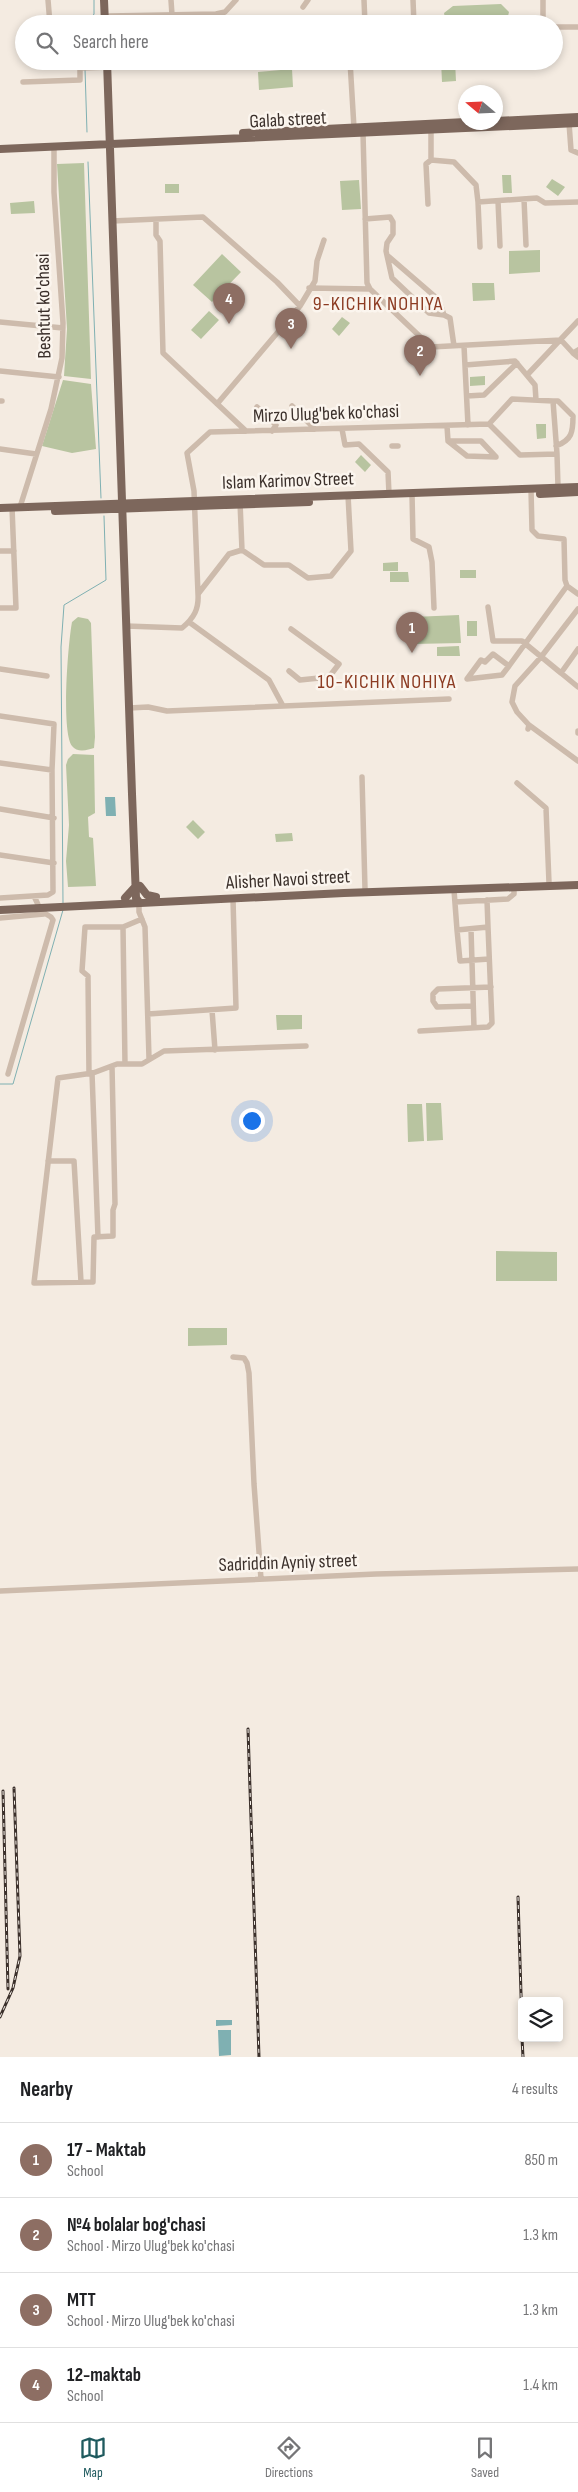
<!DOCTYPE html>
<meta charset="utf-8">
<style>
body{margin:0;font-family:"Sofia Sans Condensed",sans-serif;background:#f6f6f6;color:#202124}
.controls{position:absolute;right:15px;bottom:15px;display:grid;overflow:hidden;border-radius:5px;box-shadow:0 2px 8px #0003}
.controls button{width:45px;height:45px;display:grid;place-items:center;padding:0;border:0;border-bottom:1px solid #e0e0e0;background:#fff;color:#202124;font:25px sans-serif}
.compass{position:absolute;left:458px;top:85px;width:45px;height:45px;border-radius:50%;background:#fff;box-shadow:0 2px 8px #0003;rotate:289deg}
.you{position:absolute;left:251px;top:1120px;width:18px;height:18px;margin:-12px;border:4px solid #fff;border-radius:50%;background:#1a73e8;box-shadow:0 0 0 8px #1a73e833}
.badge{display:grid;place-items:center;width:32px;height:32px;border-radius:50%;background:#1f5a5e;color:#fff;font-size:16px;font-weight:700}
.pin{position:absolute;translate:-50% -41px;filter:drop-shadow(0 1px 2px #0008)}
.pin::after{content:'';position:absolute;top:26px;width:18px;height:15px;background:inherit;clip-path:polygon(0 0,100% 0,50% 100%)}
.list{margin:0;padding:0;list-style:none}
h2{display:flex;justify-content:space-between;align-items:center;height:65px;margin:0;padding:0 20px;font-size:21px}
h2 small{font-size:16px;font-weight:400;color:#757577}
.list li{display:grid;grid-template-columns:32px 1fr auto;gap:15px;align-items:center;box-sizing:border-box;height:75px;padding:0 20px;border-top:1px solid #e0e0e0}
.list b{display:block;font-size:19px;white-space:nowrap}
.list p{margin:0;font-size:16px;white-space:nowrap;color:#757577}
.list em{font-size:16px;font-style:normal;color:#757577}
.icon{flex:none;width:28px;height:28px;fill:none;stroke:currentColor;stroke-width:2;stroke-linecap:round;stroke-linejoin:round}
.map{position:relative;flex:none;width:578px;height:2057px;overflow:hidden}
.search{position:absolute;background:#fff;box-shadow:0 2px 8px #0003;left:15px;right:15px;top:15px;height:55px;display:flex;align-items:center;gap:12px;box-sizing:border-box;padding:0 18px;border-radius:28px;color:#757577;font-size:19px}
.sheet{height:365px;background:#fff}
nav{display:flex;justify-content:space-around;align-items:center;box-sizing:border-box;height:70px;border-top:1px solid #e0e0e0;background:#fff;font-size:14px;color:#757577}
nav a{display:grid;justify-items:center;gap:2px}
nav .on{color:#1f5a5e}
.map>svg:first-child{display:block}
.green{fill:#b8c4a0}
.water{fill:#7fb0b2}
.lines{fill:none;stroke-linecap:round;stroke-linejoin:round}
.stream{stroke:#7fb0b2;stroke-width:1}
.minor{stroke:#cdbbac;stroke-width:5.5}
.major{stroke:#7d675c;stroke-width:8}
.rail-casing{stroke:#3b302b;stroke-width:3}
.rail{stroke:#fbf5ee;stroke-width:1;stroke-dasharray:4;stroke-linecap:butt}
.labels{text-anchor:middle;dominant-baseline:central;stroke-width:5;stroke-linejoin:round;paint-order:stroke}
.street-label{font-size:19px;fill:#3b302b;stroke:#fbf5ee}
.neighbourhood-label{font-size:20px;letter-spacing:1px;fill:#8c3b22;stroke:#fbf5ee}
</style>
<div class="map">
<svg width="578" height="2057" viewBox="0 0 578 2057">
<rect width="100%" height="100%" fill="#f4ebe1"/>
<path class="green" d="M501 4 509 12 506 24H446L444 13 453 6Z
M441 61H455L456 81 442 82Z
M292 69 293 87 259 90 258 72Z
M84 163 91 379 64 376 67 329 57 164Z
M502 175H511L512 193H503Z
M552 179 565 187 558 196 546 187Z
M359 180 361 209 342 210 340 181Z
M165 184H179V193H165Z
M34 201 35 213 11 214 10 203Z
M540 250V272L509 274V251Z
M222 254 241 272 212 302 193 285Z
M472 283H494L495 300 473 301Z
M209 311 219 320 201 339 191 330Z
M342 317 350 323 339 336 332 329Z
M485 376V385L470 386V377Z
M63 380 91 384 96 449 72 453 42 446Z
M536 424H546V438L537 439Z
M361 455 371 465 365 472 355 462Z
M398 562V571H383V563Z
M460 570H476V578H460Z
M390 572H408L409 582H390Z
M459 615 461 643 414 644 413 617Z
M78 617 88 619 91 623 95 737 94 748C88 750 77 753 72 746 61 731 68 643 72 622Z
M467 621H477V636H467Z
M459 646 460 656H437V647Z
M73 754 94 755 95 813 88 817 89 837 93 838 96 886 68 887 66 861 69 825 66 765 68 759Z
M193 820 205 832 198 839 186 827Z
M292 833 293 841 276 842 275 834Z
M276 1015H302V1029L277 1030Z
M426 1103H441L443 1140 427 1141Z
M407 1104H422L424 1141 408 1142Z
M496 1251 557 1252V1281H496Z
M188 1328H227V1345L188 1346Z"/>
<path class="water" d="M105 797H115L116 816H106Z
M216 2020H232V2025L216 2026Z
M218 2030H231V2055L219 2056Z"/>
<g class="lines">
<path class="stream" d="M88 24 94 14V0
M85 69 87 132
M88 162 101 498
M63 903 61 647 64 605 106 580 104 516
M0 1084H13L63 910"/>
<path class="minor" d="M48 0 50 24
M171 0 172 15
M364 0 365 24
M413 0 414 24
M543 0V24
M303 7 308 0
M109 16 216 14 225 12 236 0
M554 27H578
M350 61 354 128
M80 68 111 67
M23 82 80 80V61
M569 123 571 150 578 153
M431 130V160L454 162 476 185 478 202
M363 133 367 283 370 289
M524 199 526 245
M498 201 500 246
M428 204 426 164 431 160
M365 219 390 217 393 222V234L387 243 386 251 392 278 429 313 444 315 439 300 388 256
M156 220V235L160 241 163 353 246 431
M112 221 203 217 277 282 300 306
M480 247 478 202 537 198 545 203 578 202
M309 288 370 289 431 347 561 340 573 353
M444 315 450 318 454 346
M0 322 63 328
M464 346 468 425
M578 350 573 353 578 357
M465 365 515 361 535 385 536 400
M0 371 59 377
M528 374 578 321
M467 396 484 395 517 363
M0 401H2
M553 401H558L573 416C573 432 572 440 556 446
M217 404 300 306 315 281 317 261 324 240
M292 406 315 429
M257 407 276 425 272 431
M447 426 448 441 467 456 496 457 481 441H448
M342 429 345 445 359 444 388 472 389 494
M392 446H398
M0 449 36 454
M557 454 558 487
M531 489 532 530 538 536 564 539 565 580 567 586 578 594
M412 494 413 539 429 547 432 562 434 608
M240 502 242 550
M20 507 51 409 62 358 63 323 54 192V147
M242 550 264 565H289L308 578 331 576 351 551 348 495
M0 551H14
M198 594 194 491 187 453 210 432 489 424 512 399 553 401 557 454 520 455 489 424
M488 607 493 641H522L561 673
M0 608H16L12 507
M189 622 269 680 283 706
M126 626 182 628C194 618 199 609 198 594L229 554 242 550
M578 649 561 673 578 687
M493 654 509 666 502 675 467 679 481 660 485 662Z
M509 666 567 586
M0 669 47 676
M289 671 300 680 329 677 339 664 291 629
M129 708 148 707 167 711 449 699
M0 716 54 724 52 770 53 892 48 895 0 898
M529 725 578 761
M528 729 529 725 517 712 512 702 515 686 541 657 578 609
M578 731V733
M0 763 52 770
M362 777 365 889
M517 783 546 808 549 883
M0 809 54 818
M0 855 54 863
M487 900 488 927
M139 902V912L145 927 149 1058
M455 902 508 899 514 894V888
M0 918 44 914
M123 927 125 1064
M471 929 474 1028
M457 930 460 961 489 959
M473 1006 437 1007 433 1001V994L438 989 491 987
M212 1010 215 1050
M148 1014 236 1008 233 899
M420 1031 488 1027 492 1023 488 927 457 930 454 890
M112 1066 115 1204 113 1210V1236L94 1237 93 1282 34 1283 58 1078 93 1073 117 1064H142L164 1051 306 1046
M92 1073 98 1237
M8 1074 53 920 51 917 41 911 34 896
M89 1074 88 976 82 971 85 927H123L142 919
M48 1161H74L81 1282
M233 1357 244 1358 247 1363 249 1373 254 1484 261 1579
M0 1591 376 1574 578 1569"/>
<path class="major" d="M104 0 105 24
M107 61 132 794 136 898 139 902
M496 121 578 117
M243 133 466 122
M0 149 578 123
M540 494 578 492
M0 508 578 487
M55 511 309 502
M140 886 147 895 156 897
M125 898 136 886
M0 910 344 893 578 885"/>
<g class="rail-casing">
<path id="rail" d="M248 1729 259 2057
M3 1791 8 1989
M518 1897 522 2026
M0 2017 13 1988 20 1956 14 1788
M522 2038 523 2057"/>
</g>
<use href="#rail" class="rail"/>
</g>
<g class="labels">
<g class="street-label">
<text transform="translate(288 120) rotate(-3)">Galab street</text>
<text transform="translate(44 306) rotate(-91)">Beshtut ko'chasi</text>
<text transform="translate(326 414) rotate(-2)">Mirzo Ulug'bek ko'chasi</text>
<text transform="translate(288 481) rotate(-2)">Islam Karimov Street</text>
<text transform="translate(288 880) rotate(-3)">Alisher Navoi street</text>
<text transform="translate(288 1563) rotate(-2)">Sadriddin Ayniy street</text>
</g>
<g class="neighbourhood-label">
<text x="378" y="304">9-KICHIK NOHIYA</text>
<text x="387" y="682">10-KICHIK NOHIYA</text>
</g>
</g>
</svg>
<div class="controls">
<button><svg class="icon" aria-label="layers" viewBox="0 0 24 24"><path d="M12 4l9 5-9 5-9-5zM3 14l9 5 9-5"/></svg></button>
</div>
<svg class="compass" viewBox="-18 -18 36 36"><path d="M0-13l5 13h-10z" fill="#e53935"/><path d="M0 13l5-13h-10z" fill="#757577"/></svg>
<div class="you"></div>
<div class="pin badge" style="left:412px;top:653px;background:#8d6e63">1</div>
<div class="pin badge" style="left:420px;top:376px;background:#8d6e63">2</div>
<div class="pin badge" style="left:291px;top:349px;background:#8d6e63">3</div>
<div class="pin badge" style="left:229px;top:324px;background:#8d6e63">4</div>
<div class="search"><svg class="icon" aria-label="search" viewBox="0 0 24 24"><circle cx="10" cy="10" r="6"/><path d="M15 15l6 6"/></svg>Search here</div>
</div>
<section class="sheet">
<h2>Nearby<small>4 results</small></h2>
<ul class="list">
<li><span class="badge" style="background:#8d6e63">1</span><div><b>17 - Maktab</b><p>School</p></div><em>850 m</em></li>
<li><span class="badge" style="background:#8d6e63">2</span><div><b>№4 bolalar bog'chasi</b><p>School · Mirzo Ulug'bek ko'chasi</p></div><em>1.3 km</em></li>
<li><span class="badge" style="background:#8d6e63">3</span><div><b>MTT</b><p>School · Mirzo Ulug'bek ko'chasi</p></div><em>1.3 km</em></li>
<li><span class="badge" style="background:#8d6e63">4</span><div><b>12-maktab</b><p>School</p></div><em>1.4 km</em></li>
</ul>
</section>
<nav>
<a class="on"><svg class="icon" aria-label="map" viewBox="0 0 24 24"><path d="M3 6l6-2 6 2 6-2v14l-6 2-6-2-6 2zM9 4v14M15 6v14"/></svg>Map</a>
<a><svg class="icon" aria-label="directions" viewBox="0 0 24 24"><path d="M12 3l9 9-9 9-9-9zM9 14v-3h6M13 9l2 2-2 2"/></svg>Directions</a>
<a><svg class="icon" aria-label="saved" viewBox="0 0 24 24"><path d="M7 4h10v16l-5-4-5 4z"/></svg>Saved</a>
</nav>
